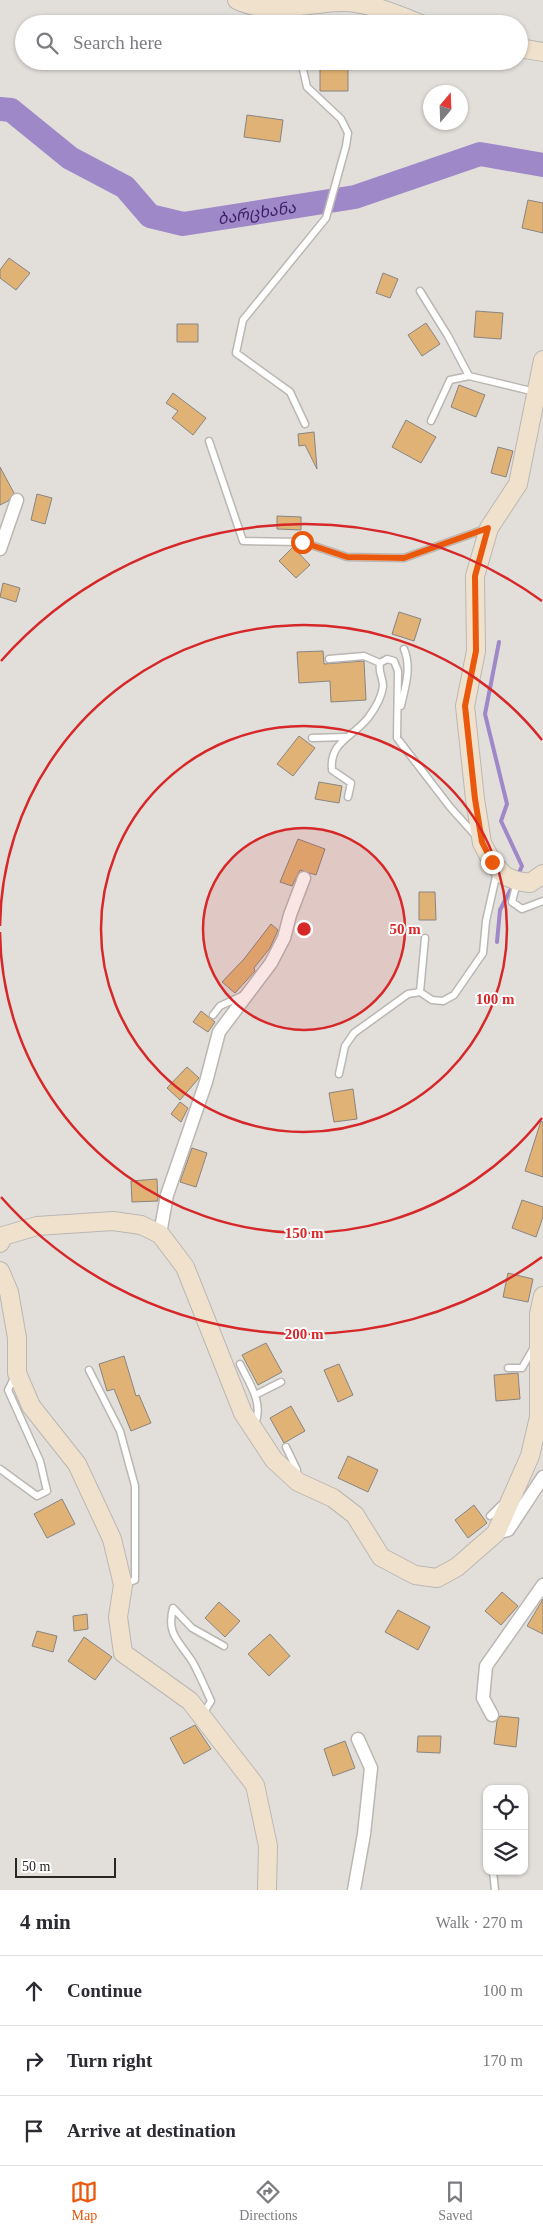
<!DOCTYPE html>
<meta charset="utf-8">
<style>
body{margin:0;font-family:"Times New Roman","Noto Sans Georgian",serif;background:#f2f2f3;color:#2b2b33}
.controls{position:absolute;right:15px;bottom:15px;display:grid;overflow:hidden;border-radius:10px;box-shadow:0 1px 4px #0004}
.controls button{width:45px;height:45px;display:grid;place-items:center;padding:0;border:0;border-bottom:1px solid #e1e1e2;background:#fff;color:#2b2b33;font:25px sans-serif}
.compass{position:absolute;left:423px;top:85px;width:45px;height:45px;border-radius:50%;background:#fff;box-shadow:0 1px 4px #0004;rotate:19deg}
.scale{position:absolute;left:15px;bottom:12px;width:101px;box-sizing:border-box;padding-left:5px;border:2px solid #282726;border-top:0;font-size:14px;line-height:18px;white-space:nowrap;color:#282726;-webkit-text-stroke:4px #fff;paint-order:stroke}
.stop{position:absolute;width:15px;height:15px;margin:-11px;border:4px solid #ea580c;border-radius:50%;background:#fff}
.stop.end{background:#ea580c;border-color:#fff;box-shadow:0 1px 5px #0008}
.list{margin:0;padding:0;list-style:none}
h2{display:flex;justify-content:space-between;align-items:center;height:65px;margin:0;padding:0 20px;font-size:21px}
h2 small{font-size:16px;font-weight:400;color:#7c7c81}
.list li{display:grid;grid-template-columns:32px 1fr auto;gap:15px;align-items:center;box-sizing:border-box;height:70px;padding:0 20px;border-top:1px solid #e1e1e2}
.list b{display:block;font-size:19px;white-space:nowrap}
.list em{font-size:16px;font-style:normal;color:#7c7c81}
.icon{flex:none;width:28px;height:28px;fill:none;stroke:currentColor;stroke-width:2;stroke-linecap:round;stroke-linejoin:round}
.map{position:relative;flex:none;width:543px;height:1890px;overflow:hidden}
.search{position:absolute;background:#fff;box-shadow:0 1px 4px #0004;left:15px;right:15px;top:15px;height:55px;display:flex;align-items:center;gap:12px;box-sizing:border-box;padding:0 18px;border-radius:28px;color:#7c7c81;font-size:19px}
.sheet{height:275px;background:#fff}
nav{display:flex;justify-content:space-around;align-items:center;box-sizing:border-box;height:70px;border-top:1px solid #e1e1e2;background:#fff;font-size:14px;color:#7c7c81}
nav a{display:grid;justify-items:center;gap:2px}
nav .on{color:#ea580c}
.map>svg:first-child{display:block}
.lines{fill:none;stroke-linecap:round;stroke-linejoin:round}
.stream{stroke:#9e88c8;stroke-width:4}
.river{stroke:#9e88c8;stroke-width:24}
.building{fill:#e1b275;stroke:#878481}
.lane-casing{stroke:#bab7b3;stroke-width:9}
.street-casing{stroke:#bab7b3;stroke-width:15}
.secondary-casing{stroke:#bab7b3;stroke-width:20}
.lane{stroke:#fff;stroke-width:6}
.street{stroke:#fff;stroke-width:12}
.secondary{stroke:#f0e1cd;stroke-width:18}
.route{stroke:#ea580c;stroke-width:6}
.ring{fill:none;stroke:#d62828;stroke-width:2.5}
.labels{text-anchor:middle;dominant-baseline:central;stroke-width:4;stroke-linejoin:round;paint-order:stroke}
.water-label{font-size:16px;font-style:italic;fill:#3e1d68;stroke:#fff}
.centre{fill:#d62828;stroke:#fff;stroke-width:2.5}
.ring-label{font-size:15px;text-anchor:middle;font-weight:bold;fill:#d62828;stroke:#fff;stroke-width:4;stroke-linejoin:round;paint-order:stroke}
</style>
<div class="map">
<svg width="543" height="1890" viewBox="0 0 543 1890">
<rect width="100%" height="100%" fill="#e2dfdb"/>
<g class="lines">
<path class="stream" d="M499 642 485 714 507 804 501 821 522 866 517 877
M497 942 500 910 513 885"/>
<path class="river" id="s1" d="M0 109 11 110 70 158 125 187 150 216 183 224 355 197 480 154 543 165"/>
</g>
<path class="building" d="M320 61H348V91H320Z
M247 115 283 120 280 142 244 137Z
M528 200 543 203V233L522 228Z
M9 258 30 273 16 290 0 278V270Z
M383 273 398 279 390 298 376 293Z
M476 311 503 313 501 339 474 337Z
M426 323 440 344 422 356 408 335Z
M177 324H198V342H177Z
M459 385 485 395 476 417 451 407Z
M173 393 206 418 193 435 172 418 178 411 166 403Z
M406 420 436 437 421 463 392 447Z
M314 432 317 469 305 445 299 446 298 434Z
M498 447 513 451 506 477 491 473Z
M0 467 14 493 8 501 0 505Z
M37 494 52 498 45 524 31 520Z
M277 516 301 517V530L277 529Z
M293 547 310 565 296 578 279 561Z
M3 583 20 588 16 602 0 597Z
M399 612 421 619 414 641 392 634Z
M323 651 324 664 364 661 366 700 331 702 330 681 299 683 297 652Z
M299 736 315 748 293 776 277 764Z
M319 782 342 786 339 803 315 799Z
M298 839 325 849 316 875 300 870 292 886 280 882Z
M419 892H435L436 920H419Z
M271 924 278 930 270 948 254 968 255 971 235 993 222 982 244 959Z
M201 1011 215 1022 208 1032 193 1022Z
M187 1067 199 1078 180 1100 167 1088Z
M353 1089 357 1119 334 1122 329 1093Z
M180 1102 188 1108 181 1122 171 1114Z
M541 1121 543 1122V1177L525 1171Z
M192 1148 207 1153 196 1187 180 1182Z
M157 1179 158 1201 132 1202 131 1181Z
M522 1200 543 1207V1217L536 1237 512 1228Z
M508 1273 533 1279 528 1302 503 1297Z
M266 1343 282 1372 258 1385 242 1355Z
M124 1356 136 1396 139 1395 151 1423 131 1431 114 1389 107 1391 99 1364Z
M339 1364 353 1395 338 1402 324 1370Z
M518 1373 520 1399 496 1401 494 1375Z
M291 1406 305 1431 284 1443 270 1418Z
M348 1456 378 1470 368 1492 338 1478Z
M62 1499 75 1524 47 1538 34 1514Z
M474 1505 487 1523 468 1538 455 1520Z
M502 1592 518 1606 501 1625 485 1611Z
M543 1599V1634L527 1626Z
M219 1602 240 1621 225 1637 205 1618Z
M398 1610 430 1627 418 1650 385 1632Z
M87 1614 88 1629 74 1631 73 1616Z
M37 1631 57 1636 53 1652 32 1646Z
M270 1634 290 1656 269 1676 248 1654Z
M84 1637 112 1657 95 1680 68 1661Z
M500 1716 519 1718 516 1747 494 1744 497 1721Z
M195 1725 211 1749 184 1764 170 1738Z
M418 1736H441L440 1753 417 1752Z
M345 1741 355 1768 333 1776 324 1749Z"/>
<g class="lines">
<g class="lane-casing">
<path id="lane" d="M287 10 291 24
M301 61 307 87 341 119 348 133 346 146 326 218 243 320 236 353 290 392 305 424
M420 291 448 336 469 376 535 392
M431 421 450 380 469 376
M209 441 243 541 302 542 347 557 404 558 485 529
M329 659 364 656 380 663
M401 706C405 687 412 668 404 649
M312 738 345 737
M348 797 351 783 332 770C329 742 353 737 368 718 374 710 382 697 383 686 383 677 378 673 380 663L387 659 394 661 398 671 397 738 450 807 476 836
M517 882 512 902 522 909 543 901
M420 992 425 938
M213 1015 220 1006 244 995
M339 1074 345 1046 354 1033 408 994 420 992 432 1000 443 1001 454 995 483 953 486 921 497 872
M240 1364C249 1383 264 1403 255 1424
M508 1368H522L533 1349
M89 1370 120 1431 135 1486V1580L124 1584
M255 1395 281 1382
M286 1447 297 1470V1476
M0 1469 37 1496 47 1491 40 1461 8 1390 15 1376
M490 1516 501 1505
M203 1714 211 1701C205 1688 199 1673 192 1661 179 1641 166 1634 173 1608L192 1628 224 1646
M493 1871 495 1890"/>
</g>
<g class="street-casing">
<path id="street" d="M0 549 17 500
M160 1234 167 1195 206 1082 219 1032 271 963 284 938 290 915 304 878
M496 1533 508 1530 543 1477
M492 1715 483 1698 486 1666 543 1585
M354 1890 364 1834 371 1768 358 1739"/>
</g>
<g class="secondary-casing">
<path id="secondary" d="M237 0C269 16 307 3 340 2 366 1 396 14 421 24
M519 48 543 52
M543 360 518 484 489 528 475 576 476 651 465 706 475 799 482 843 492 862 505 876 517 881 530 883 543 874
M0 1243 3 1236 37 1226 113 1221 141 1225 160 1234 185 1267 243 1413 274 1460 298 1482 333 1498 355 1515 381 1557 415 1575 437 1578 457 1567 496 1533 530 1456 539 1417V1314L543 1296
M0 1271 9 1292 17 1338V1373L31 1406 77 1464 112 1539 123 1585 118 1617 123 1653 190 1701 255 1785 268 1846 267 1890"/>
</g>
<use href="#lane" class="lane"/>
<use href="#street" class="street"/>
<use href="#secondary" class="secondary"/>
</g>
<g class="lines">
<path class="route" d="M302 542 347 557 404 558 488 528 475 576 476 651 465 706 475 799 482 842 492 862"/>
</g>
<circle cx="304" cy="929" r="101" fill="#d62828" fill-opacity=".12"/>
<g class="ring">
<circle cx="304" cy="929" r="101"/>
<circle cx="304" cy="929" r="203"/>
<path d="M542 1118A304 304 0 0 1 0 932M0 926A304 304 0 0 1 542 740"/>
<path d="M542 1257A405 405 0 0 1 1 1197M1 661A405 405 0 0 1 542 601"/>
</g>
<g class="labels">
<g class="water-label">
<text stroke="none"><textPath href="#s1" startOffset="296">ბარცხანა</textPath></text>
</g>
</g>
<circle cx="304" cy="929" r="8" class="centre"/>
<g class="ring-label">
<text x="405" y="934">50 m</text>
<text x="495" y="1004">100 m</text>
<text x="304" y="1238">150 m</text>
<text x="304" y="1339">200 m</text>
</g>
</svg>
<div class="controls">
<button><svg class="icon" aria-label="locate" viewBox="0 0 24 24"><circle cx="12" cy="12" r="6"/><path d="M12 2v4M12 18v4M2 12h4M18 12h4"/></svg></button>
<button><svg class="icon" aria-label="layers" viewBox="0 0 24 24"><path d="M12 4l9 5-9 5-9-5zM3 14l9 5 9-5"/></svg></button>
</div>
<svg class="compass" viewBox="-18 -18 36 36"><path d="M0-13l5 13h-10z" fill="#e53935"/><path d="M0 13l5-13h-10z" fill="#7c7c81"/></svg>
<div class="scale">50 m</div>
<div class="stop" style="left:302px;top:542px"></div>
<div class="stop end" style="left:492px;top:862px"></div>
<div class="search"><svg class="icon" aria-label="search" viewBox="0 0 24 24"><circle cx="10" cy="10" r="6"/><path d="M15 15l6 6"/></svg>Search here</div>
</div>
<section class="sheet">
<h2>4 min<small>Walk · 270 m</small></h2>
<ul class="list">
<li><svg class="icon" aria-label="ahead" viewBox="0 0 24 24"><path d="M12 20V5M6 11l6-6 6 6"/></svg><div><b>Continue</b></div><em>100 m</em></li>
<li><svg class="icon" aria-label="right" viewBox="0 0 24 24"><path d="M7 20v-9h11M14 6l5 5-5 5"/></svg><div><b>Turn right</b></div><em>170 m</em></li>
<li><svg class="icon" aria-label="arrive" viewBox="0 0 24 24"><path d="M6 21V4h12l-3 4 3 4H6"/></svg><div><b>Arrive at destination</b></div></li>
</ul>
</section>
<nav>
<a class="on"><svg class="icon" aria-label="map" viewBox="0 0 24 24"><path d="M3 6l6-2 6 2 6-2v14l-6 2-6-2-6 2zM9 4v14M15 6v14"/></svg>Map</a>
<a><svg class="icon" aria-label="directions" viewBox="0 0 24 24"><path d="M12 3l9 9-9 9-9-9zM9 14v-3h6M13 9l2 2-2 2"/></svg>Directions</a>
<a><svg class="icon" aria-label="saved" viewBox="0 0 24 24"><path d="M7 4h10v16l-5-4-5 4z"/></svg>Saved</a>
</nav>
